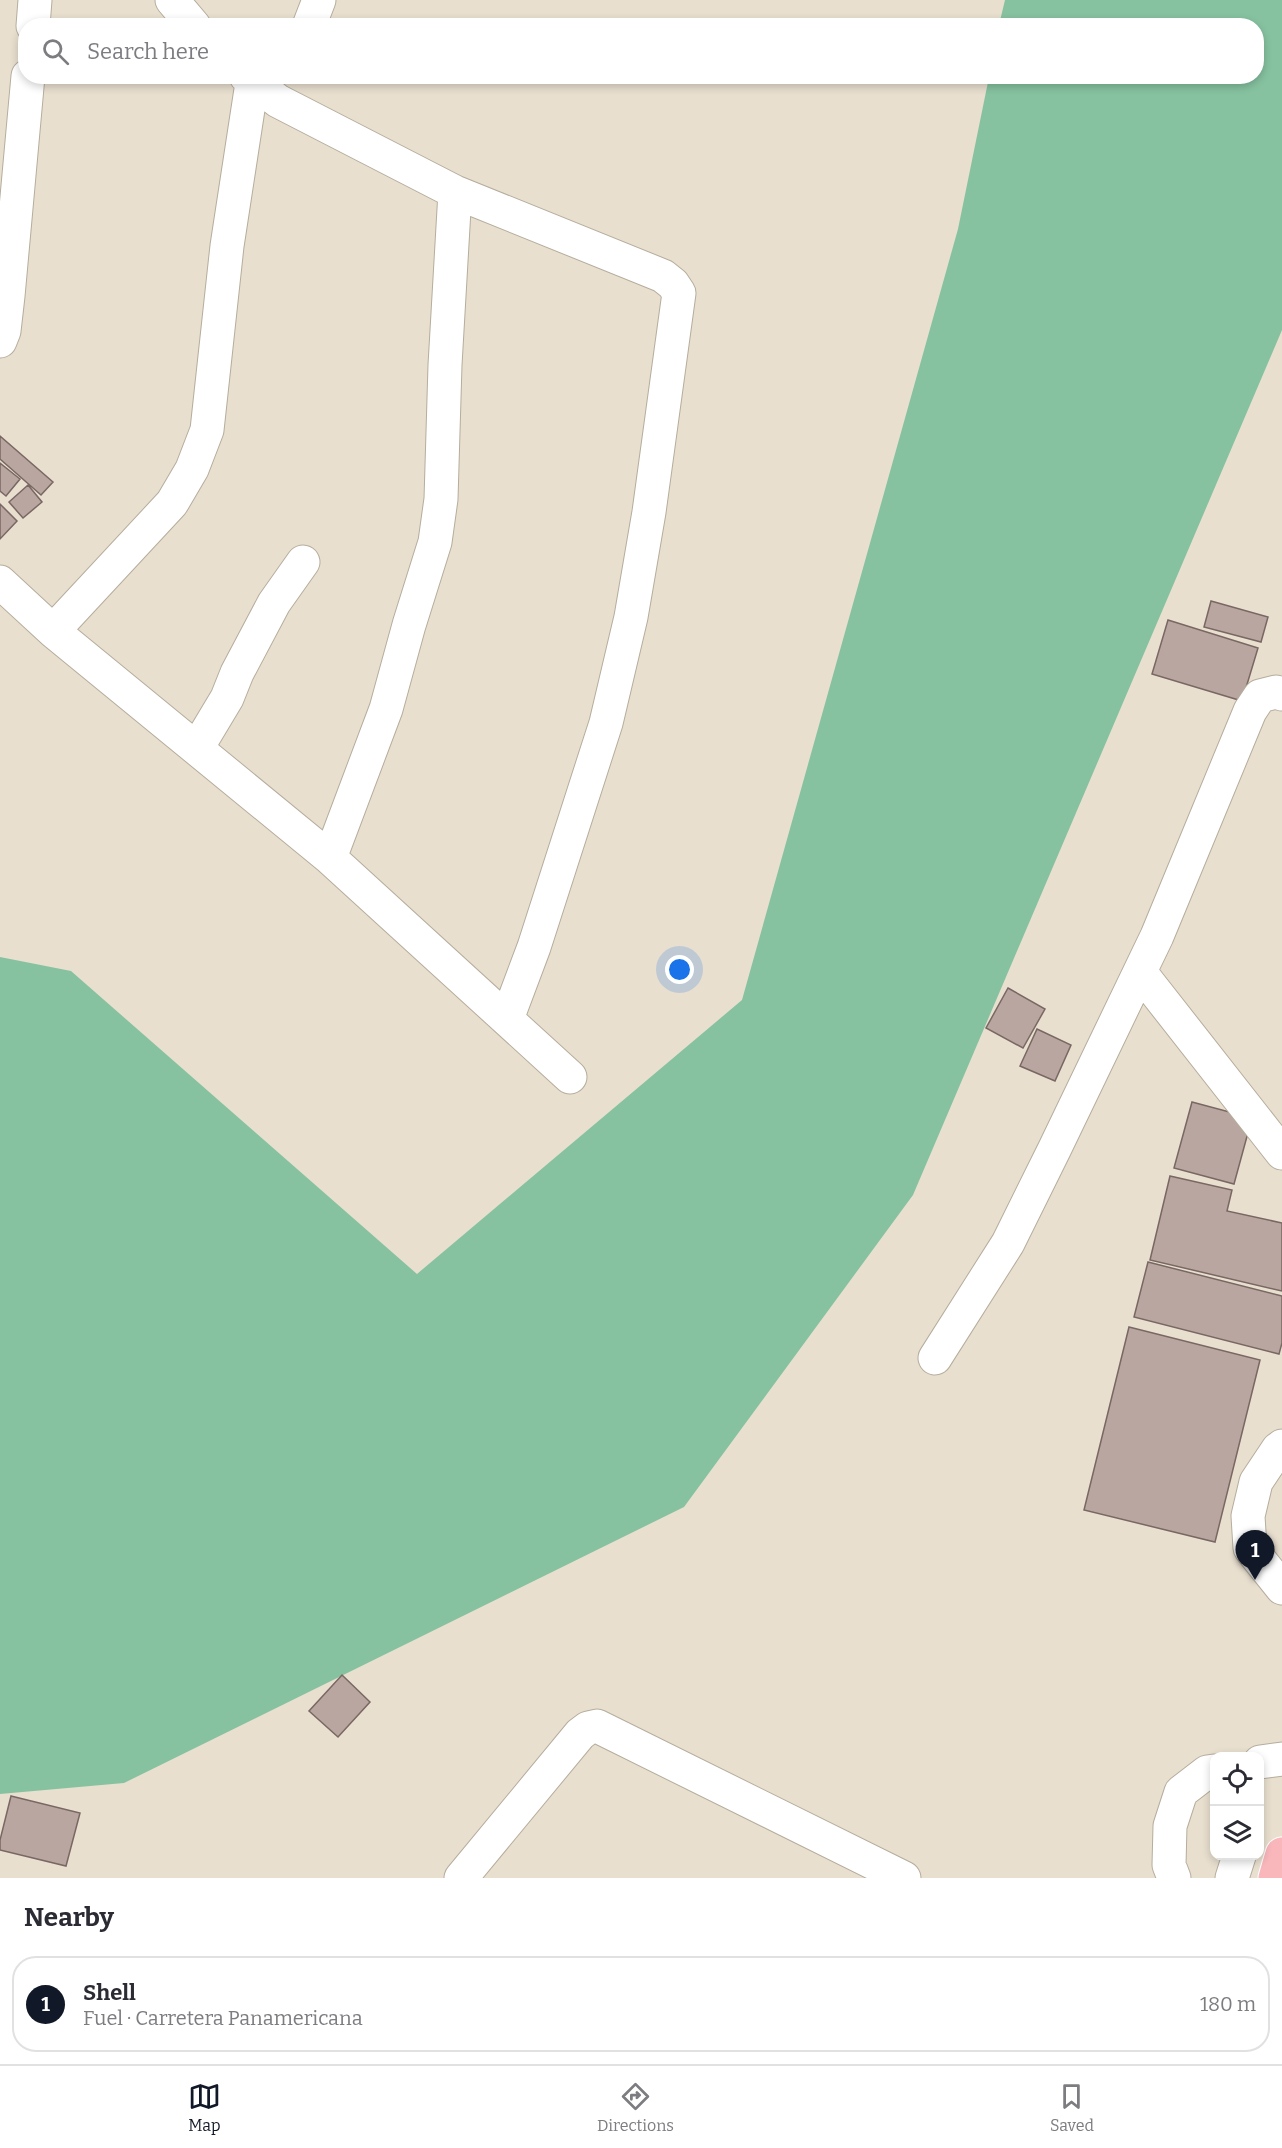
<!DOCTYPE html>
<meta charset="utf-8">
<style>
body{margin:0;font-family:Bitter,serif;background:#f2f2f3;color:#2b2b33}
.controls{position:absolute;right:18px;bottom:18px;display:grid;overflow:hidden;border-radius:12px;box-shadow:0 3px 9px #0003}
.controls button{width:54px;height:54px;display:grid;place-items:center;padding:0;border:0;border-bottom:2px solid #e1e1e2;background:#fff;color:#2b2b33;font:30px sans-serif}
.you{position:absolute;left:680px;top:970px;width:21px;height:21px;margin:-15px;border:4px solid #fff;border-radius:50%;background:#1a73e8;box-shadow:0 0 0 9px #1a73e833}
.badge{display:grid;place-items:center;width:39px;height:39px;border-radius:50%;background:#111827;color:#fff;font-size:20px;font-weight:700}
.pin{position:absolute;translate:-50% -50px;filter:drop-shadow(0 2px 3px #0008)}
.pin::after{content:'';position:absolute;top:32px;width:21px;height:18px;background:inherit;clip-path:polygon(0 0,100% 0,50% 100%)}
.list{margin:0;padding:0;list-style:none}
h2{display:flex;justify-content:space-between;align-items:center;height:78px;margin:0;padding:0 24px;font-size:26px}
h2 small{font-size:20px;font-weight:400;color:#7c7c81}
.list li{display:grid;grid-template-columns:39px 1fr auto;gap:18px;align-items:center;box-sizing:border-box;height:96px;margin:0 12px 12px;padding:0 12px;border:2px solid #e1e1e2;border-radius:24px}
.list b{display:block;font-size:22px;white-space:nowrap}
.list p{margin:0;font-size:20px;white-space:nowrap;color:#7c7c81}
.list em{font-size:20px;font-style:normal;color:#7c7c81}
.icon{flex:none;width:33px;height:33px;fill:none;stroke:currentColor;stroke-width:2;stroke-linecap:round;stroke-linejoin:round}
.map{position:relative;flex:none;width:1282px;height:1878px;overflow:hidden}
.search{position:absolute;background:#fff;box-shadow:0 3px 9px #0003;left:18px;right:18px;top:18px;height:66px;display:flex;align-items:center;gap:15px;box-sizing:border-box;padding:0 21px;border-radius:24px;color:#7c7c81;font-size:22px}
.sheet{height:186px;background:#fff}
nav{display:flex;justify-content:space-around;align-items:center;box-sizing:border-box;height:84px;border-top:2px solid #e1e1e2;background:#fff;font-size:16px;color:#7c7c81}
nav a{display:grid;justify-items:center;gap:3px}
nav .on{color:#111827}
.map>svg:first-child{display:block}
.forest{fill:#86c2a0}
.building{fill:#b9a6a0;stroke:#796763;stroke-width:1.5}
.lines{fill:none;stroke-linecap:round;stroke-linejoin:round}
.minor-casing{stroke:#b5ad9d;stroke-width:35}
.highway-casing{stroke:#fff;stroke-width:35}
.minor{stroke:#fff;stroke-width:33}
.highway{stroke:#f9b6bb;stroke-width:33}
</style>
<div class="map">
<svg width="1282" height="1878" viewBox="0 0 1282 1878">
<rect width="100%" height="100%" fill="#e8dfcf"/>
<path class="forest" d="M1005 0H1282V330L913 1195 684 1507 124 1783 0 1794V957L71 971 417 1274 742 1000 958 229 989 77 1256 76V26L999 25Z"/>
<path class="building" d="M0 436 53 482 41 495 0 459Z
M0 463 20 479 6 496 0 491Z
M28 485 42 502 23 518 9 502Z
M0 504 17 521 0 539Z
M1211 601 1268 617 1261 642 1204 627Z
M1168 620 1258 648 1242 701 1152 674Z
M1008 988 1045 1009 1023 1048 986 1028Z
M1037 1029 1071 1045 1055 1081 1020 1066Z
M1192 1102 1252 1118 1234 1184 1174 1168Z
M1170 1176 1232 1190 1227 1211 1282 1223V1291L1150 1260Z
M1148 1262 1282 1296V1343L1279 1354 1134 1317Z
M1129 1327 1260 1360 1215 1542 1084 1510Z
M342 1675 370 1702 338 1737 309 1711Z
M11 1796 80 1813 66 1866 0 1850V1840Z"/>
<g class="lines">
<g class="minor-casing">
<path id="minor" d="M172 0 194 26
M33 26 35 0
M309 26 319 0
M246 76 278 101 455 192 663 276 673 284 679 293 649 512 631 617 606 723 534 947 507 1019
M0 341 4 331 8 296 28 76
M0 582 53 631 330 858 570 1077
M53 631 172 503 192 469 207 430 227 246 252 83
M197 748 227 698 237 673 274 603 303 562
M330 858 386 709 409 625 435 542 441 499 445 365 455 192
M1140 972 1282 1153
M935 1358 1008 1243 1055 1148 1157 936 1250 711 1260 696 1276 692 1282 694
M1282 1446 1278 1449 1256 1482 1248 1516 1250 1548 1282 1588
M1260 1762 1282 1759
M461 1878 580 1734 588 1728 597 1726 904 1878
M1174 1878 1169 1865 1170 1826 1181 1792 1207 1772 1214 1771
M1232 1878 1239 1856"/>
</g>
<g class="highway-casing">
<path id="highway" d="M1275 1878 1282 1854"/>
</g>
<use href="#minor" class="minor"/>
<use href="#highway" class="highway"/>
</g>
</svg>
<div class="controls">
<button><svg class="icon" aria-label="locate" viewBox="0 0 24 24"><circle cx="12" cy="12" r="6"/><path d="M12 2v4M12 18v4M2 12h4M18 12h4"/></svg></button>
<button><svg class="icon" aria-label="layers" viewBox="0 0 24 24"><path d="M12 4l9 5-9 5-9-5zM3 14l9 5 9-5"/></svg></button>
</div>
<div class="you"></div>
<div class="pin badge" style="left:1255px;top:1580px">1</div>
<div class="search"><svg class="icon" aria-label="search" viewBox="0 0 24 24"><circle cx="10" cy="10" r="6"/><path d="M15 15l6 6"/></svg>Search here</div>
</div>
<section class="sheet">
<h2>Nearby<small></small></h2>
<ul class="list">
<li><span class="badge">1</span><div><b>Shell</b><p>Fuel · Carretera Panamericana</p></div><em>180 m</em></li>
</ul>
</section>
<nav>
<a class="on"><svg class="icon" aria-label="map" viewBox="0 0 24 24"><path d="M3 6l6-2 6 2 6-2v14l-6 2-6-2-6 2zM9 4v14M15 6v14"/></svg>Map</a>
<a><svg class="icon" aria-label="directions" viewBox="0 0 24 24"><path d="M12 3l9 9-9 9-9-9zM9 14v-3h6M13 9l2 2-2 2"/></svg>Directions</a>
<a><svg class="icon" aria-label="saved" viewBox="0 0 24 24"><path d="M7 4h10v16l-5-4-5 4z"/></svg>Saved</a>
</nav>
